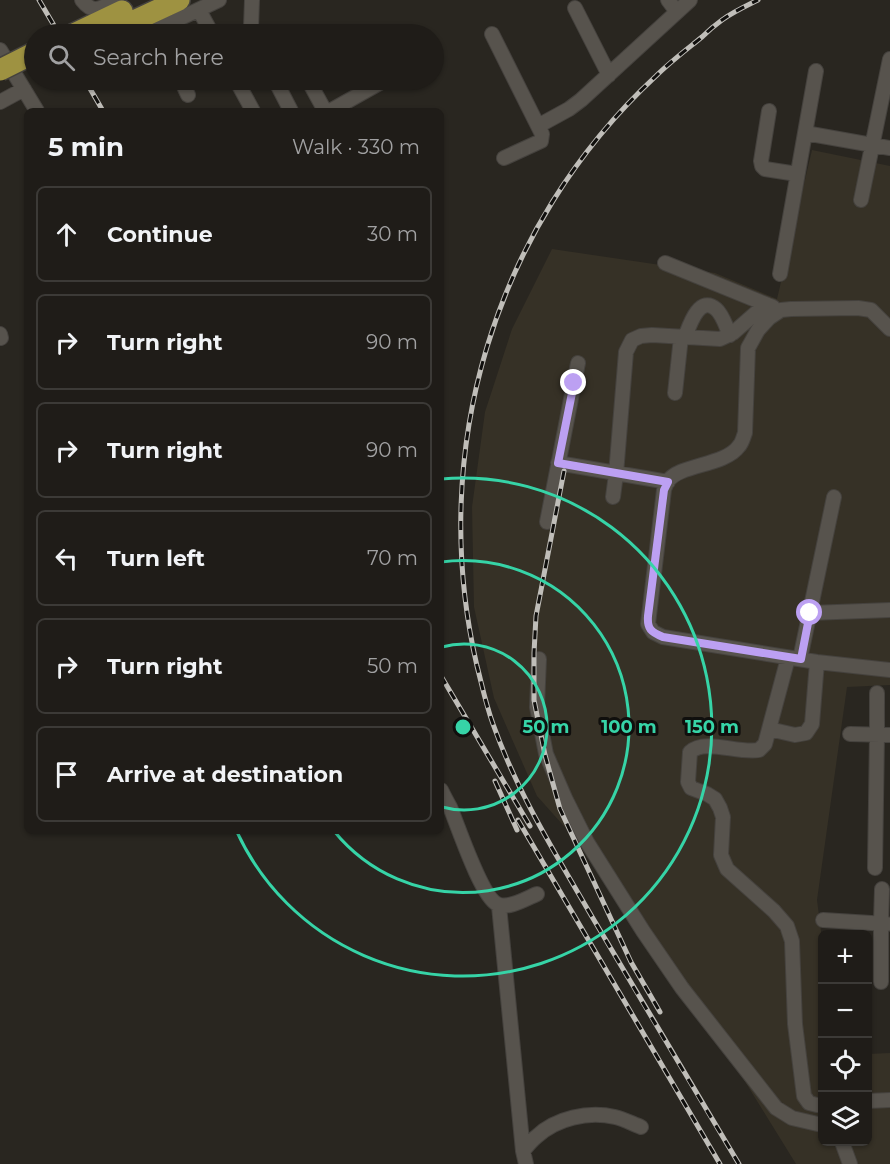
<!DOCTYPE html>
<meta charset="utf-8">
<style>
body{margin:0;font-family:Montserrat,sans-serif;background:#2c2925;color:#f1f3f6}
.controls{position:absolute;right:18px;bottom:18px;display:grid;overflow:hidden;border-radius:9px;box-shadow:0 2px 4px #0004}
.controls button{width:54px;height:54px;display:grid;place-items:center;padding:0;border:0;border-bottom:2px solid #3c3a37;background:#1f1c18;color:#f1f3f6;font:30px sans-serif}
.stop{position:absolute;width:18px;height:18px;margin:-14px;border:4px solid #bca0f2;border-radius:50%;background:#fff}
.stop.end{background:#bca0f2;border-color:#fff;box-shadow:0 2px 6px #0008}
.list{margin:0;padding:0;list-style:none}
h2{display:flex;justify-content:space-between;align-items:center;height:78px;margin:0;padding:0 24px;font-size:26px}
h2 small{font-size:20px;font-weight:400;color:#a1a1a2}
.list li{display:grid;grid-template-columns:39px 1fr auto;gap:18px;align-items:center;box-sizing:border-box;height:96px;margin:0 12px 12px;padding:0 12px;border:2px solid #3c3a37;border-radius:9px}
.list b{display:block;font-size:22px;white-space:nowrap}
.list em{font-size:20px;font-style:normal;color:#a1a1a2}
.icon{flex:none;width:33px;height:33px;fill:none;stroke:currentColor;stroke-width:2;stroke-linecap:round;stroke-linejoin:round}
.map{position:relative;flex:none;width:890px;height:1164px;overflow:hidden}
.search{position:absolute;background:#1f1c18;box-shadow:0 2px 4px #0004;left:24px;top:24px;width:420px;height:66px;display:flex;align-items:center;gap:15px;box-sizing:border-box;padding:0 21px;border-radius:33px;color:#a1a1a2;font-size:22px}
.panel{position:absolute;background:#1f1c18;box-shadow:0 2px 4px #0004;left:24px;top:108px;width:420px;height:726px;border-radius:9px}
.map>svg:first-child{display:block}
.built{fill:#363126}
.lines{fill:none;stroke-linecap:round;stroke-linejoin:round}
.minor-casing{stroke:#45423e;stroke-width:16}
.highway-casing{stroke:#45423e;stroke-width:24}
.minor{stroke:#57534d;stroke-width:14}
.highway{stroke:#9e9241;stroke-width:21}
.rail-casing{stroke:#c0beb9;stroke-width:5}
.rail{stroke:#100f0d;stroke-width:3;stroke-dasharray:9;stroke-linecap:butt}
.highway-bridge-casing{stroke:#45423e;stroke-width:24;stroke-linecap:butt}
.highway-bridge{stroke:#9e9241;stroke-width:21}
.route{stroke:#bca0f2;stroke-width:8}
.ring{fill:none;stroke:#36d4a7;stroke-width:3}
.centre{fill:#36d4a7;stroke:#100f0d;stroke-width:3}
.ring-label{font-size:18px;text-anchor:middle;font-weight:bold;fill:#36d4a7;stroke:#100f0d;stroke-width:6;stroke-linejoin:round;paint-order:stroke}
</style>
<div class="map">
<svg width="890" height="1164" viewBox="0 0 890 1164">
<rect width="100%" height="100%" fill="#292620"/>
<path class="built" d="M812 150 890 166V685L847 687 817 900 822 939V1142H868V1054L890 1053V1164H796L639 910 537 796 494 698 474 607 472 507 485 412 512 329 552 249 715 273 777 299Z"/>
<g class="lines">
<g class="minor-casing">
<path id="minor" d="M82 0C94 16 102 7 117 0
M668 0 677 12
M575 8 609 75
M199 10 212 34
M147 34 219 0
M249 34 251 28 252 0
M492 34 542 134 541 141 504 158
M0 50 37 111
M181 80 188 95
M236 80 253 111
M275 80 291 111
M308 80 325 111
M0 102 24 89
M330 111 385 80
M769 111 761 161 762 166 765 169 797 174
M538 126 569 109 581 100 690 0
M805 133 816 71
M861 200 890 59
M665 263 773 307
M780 274 805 133 890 148
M890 329 871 310 858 308 791 309 781 310 769 318 758 330 748 348 745 433C743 438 742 443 739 446 725 466 680 464 668 481 667 482 664 489 664 490L648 624 653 632 663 637 817 662 890 670
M0 334 1 338
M685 337C689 327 699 294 716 309 723 315 726 327 730 335
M675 393 681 337
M558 463 668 482
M613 497 616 474 626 352 632 340 641 336 652 335 720 339 733 333 766 304
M547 522 578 363
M810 613 890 610
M788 658 765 744 759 750C738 754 705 738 690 752L688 782 691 788 707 794 715 799 720 808 723 817 721 855 727 869 774 911 787 926 792 941 795 1024 804 1096 809 1103 817 1105H822
M539 659 537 707 546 754 565 798 587 842 643 931 682 988 776 1108 792 1118 822 1125
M800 659 834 497
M769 729 795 735 806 733 812 724 817 662
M850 734 890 735
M441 790C444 796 447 802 450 807 458 826 481 896 497 904 508 910 527 898 537 894
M875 868 877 734V693
M499 906 523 1151 526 1164
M823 920 887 924
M881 982V923L882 889
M868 1101 890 1100
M842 1142 850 1164
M523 1151C527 1146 531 1141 536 1137 556 1118 588 1111 615 1117 624 1119 633 1124 641 1127"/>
</g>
<g class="highway-casing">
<path id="highway" d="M74 34 122 11
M106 34 179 0"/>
</g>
<use href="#minor" class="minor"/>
<use href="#highway" class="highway"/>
<g class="rail-casing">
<path id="rail" d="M39 0 59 34
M85 80 103 111
M564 471 536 616 534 653V700L545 755 560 809 631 962 660 1012
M441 676 530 826
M495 781 517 830
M518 820 720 1164
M739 1164C689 1081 640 998 591 915 555 853 517 792 493 724 486 705 482 685 477 666 427 452 494 226 656 76 670 62 686 50 702 37 708 31 715 25 722 20 733 12 746 6 758 0"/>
</g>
<use href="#rail" class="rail"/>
<g class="highway-bridge-casing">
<path id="highway-bridge" d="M0 70 34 53"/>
</g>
<use href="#highway-bridge" class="highway-bridge"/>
</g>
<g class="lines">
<path class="route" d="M574 383 558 463 668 482 664 490 648 616C647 629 651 632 663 637L801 659 810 613"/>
</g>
<g class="ring">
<path d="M442 647A83 83 0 1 1 442 807"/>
<path d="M441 562A166 166 0 1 1 334 831"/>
<path d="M441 479A249 249 0 1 1 237 832"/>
</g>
<circle cx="463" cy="727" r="9" class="centre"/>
<g class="ring-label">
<text x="546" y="733">50 m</text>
<text x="629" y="733">100 m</text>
<text x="712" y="733">150 m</text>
</g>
</svg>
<div class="controls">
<button>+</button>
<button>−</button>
<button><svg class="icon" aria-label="locate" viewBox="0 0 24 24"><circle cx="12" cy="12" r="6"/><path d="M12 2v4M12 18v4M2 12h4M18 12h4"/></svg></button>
<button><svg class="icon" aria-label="layers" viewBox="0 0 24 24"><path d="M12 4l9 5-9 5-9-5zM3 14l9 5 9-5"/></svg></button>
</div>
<div class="stop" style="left:810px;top:613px"></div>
<div class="stop end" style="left:574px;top:383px"></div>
<div class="search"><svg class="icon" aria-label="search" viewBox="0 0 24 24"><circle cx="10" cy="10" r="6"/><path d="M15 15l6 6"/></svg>Search here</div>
<section class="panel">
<h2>5 min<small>Walk · 330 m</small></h2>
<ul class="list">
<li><svg class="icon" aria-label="ahead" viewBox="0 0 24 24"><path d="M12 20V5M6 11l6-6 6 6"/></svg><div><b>Continue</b></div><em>30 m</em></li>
<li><svg class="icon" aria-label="right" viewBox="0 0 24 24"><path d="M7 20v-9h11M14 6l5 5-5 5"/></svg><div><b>Turn right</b></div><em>90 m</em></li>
<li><svg class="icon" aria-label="right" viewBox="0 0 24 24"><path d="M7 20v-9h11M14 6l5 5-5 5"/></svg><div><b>Turn right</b></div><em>90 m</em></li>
<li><svg class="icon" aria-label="left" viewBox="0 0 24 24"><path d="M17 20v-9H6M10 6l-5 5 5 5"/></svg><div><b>Turn left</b></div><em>70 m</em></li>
<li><svg class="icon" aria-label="right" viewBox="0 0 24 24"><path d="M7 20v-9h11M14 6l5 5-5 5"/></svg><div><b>Turn right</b></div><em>50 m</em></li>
<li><svg class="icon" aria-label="arrive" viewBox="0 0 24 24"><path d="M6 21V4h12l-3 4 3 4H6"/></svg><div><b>Arrive at destination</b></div></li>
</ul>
</section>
</div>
